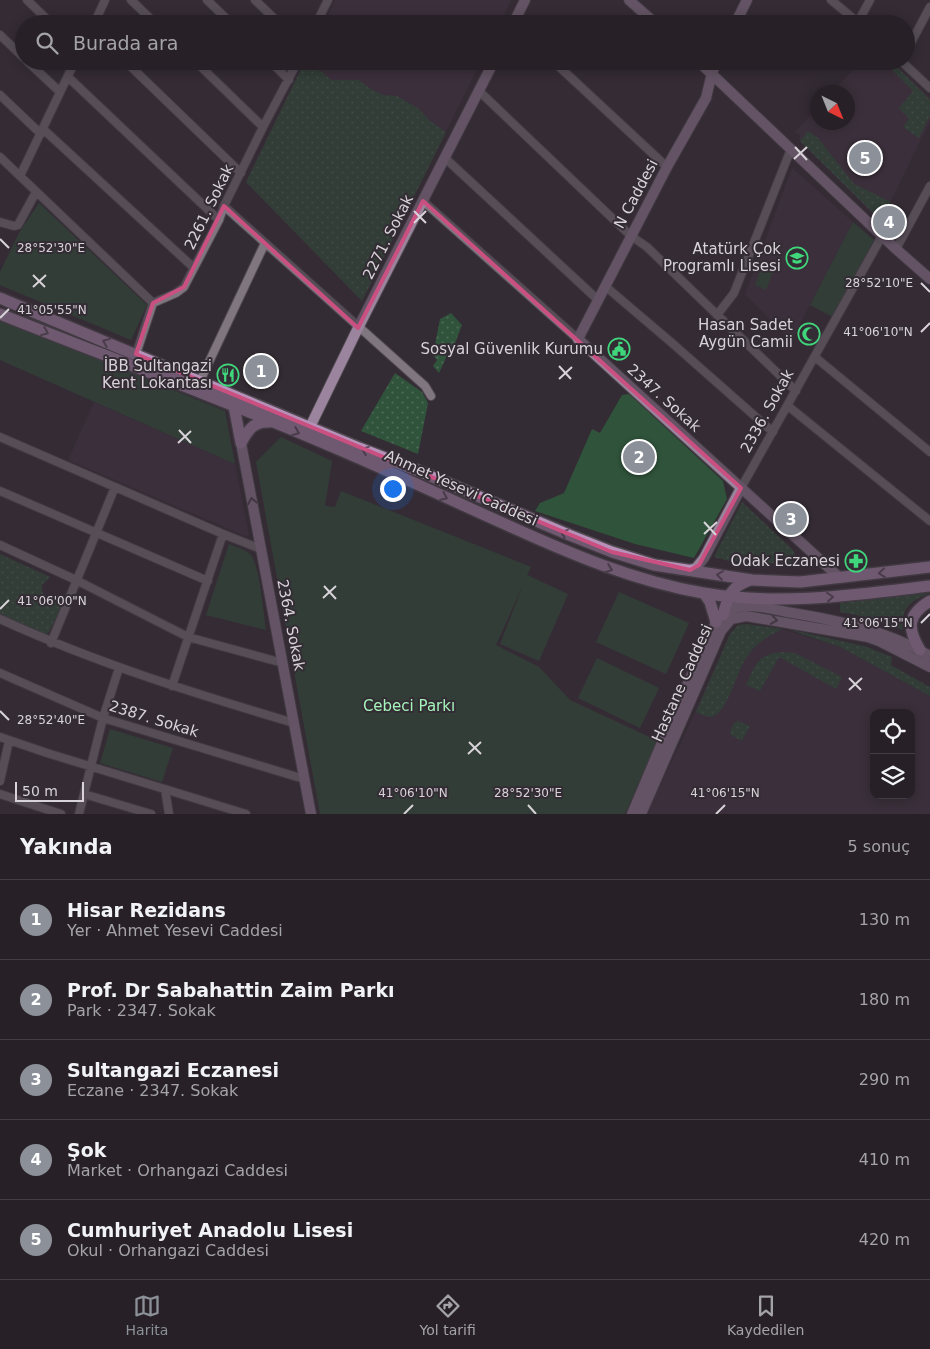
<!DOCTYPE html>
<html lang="tr">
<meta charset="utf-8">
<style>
body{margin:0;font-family:"DejaVu Sans",sans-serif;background:#2f292f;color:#f1f3f6}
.controls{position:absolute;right:15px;bottom:15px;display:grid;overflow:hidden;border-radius:10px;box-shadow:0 2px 12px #0003}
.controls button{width:45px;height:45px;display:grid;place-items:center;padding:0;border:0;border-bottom:1px solid #433e44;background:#272127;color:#f1f3f6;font:25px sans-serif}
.compass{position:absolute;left:810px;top:85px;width:45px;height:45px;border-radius:50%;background:#272127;box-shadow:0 2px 12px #0003;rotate:137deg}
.scale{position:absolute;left:15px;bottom:12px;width:69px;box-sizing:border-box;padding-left:5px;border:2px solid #d8d3d8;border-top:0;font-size:14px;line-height:18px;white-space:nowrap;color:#d8d3d8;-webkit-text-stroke:4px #342c34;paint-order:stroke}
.you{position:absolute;left:392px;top:488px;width:18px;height:18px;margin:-12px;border:4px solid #fff;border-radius:50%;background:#1a73e8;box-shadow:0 0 0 8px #1a73e833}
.badge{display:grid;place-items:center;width:32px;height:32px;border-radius:50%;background:#8c9099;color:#fff;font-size:16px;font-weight:700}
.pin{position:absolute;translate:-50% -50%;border:2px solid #fff;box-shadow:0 1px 5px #0006}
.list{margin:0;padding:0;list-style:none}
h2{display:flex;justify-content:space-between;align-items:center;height:65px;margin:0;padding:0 20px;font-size:21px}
h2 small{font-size:16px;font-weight:400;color:#a4a3a7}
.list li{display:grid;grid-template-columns:32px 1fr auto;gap:15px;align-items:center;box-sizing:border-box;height:80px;padding:0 20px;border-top:1px solid #433e44}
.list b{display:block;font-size:19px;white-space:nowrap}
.list p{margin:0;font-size:16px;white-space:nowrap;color:#a4a3a7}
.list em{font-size:16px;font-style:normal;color:#a4a3a7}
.icon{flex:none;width:28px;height:28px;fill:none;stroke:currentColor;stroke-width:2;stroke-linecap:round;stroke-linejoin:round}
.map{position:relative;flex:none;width:930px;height:814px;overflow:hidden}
.search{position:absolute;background:#272127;box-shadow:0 2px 12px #0003;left:15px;right:15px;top:15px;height:55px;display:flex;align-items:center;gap:12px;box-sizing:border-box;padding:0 18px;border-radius:28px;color:#a4a3a7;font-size:19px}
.sheet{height:465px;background:#272127}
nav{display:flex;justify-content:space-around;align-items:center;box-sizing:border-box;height:70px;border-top:1px solid #433e44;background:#272127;font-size:14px;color:#a4a3a7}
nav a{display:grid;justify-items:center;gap:2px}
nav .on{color:#8c9099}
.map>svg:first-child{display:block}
.built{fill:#403340;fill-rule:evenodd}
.grass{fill:url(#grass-dots)}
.park{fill:#30533b}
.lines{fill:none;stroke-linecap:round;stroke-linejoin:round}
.street-casing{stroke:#514a51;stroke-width:10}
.secondary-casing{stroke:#514a51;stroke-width:12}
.primary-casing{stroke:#514a51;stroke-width:14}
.street{stroke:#7f7680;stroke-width:8}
.secondary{stroke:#9b849d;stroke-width:10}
.primary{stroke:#b791ba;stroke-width:11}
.oneway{stroke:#624f63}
.oneway2{stroke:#534654}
.marked{fill:none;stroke:#c95080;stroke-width:4;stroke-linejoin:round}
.ticks{fill:none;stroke:#d8d3d8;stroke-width:2}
.labels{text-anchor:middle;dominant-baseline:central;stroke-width:4;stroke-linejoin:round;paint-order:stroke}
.street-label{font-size:15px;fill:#d8d3d8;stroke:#342c34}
.poi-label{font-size:15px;fill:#d8d3d8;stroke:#342c34;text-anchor:end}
.park-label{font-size:15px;fill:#a4f5ba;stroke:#342c34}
.ticks-label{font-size:12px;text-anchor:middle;fill:#d8d3d8;stroke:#342c34;stroke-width:4;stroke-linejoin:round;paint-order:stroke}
</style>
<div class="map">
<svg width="930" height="814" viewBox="0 0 930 814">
<defs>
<pattern id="grass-dots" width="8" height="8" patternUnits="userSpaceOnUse" patternTransform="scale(1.25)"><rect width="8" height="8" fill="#30533b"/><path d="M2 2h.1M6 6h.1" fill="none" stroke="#4d6b57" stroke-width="1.8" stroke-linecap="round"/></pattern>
</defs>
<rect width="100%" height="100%" fill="#342c34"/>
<path class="built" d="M335 0H511L500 24H324Z
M305 61H481L362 301 246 182Z
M862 61H892L930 98V121L881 221 800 141V136L795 132 817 108 818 122H848V92H832Z
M792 168 853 222 791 341 745 294Z
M94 402 235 464 249 535 245 536 68 460Z
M747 624 782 629 840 647 930 696V814H646L686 732 730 634 738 625ZM874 713H911V795H874Z"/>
<path class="grass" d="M883 61H891L930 100V116L919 138 903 127 909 119 899 108 913 91Z
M303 65 315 66 331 80H359L369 88 383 95 397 96 419 109 430 121 446 132 362 301 246 182Z
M808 131 818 138 854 184 891 202 881 221 800 141Z
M451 313 462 325 452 351H449L439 373 433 366 437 360 433 355 440 319Z
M395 373 422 392 428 403 418 454 361 431Z
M742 502 793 550 795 555 794 561 789 564 729 561 714 557Z
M0 554 50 577 42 585V592L52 603 58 602 66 594 67 595 49 632 45 635 0 614Z
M930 593C911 601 901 606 903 630L867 617 840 612V603Z
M747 624 782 629C767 637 755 644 746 658 737 671 727 715 711 717 706 717 701 714 696 712L730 634 738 625Z
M787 629 864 646 892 657 891 665 930 687V696L840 647Z
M783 652 795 653 842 677 836 689 779 657 760 691 746 685C756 664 757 654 783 652Z
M738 721 750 726 742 741 731 735 730 731 734 723Z"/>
<path class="park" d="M39 203 147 305 131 340 0 285V272L19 233Z
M853 222 874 240 833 317 810 305Z
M763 263 775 267 766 290 755 285Z
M0 320 225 411 235 464 0 360Z
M629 394 723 481 727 499 694 558 635 544 535 511 540 503 564 493 592 429 600 433 622 395Z
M281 437 332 461 325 506 335 507 341 491 531 567 527 575 568 594 539 661 500 644 523 585 496 645 539 667 570 700 658 741 625 814H320L256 462Z
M229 544C235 547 245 549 250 554 259 561 264 617 266 630L206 615Z
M619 592 689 623 666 674 596 642Z
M597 658 659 688 640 728 578 698Z
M110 729 173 748 162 782 100 763Z"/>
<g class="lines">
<g class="street-casing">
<path id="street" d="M27 0 52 24
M131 0 156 24
M207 0 232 24
M255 0 280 24
M831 0 860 24
M858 22 870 0
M94 24 105 0
M316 24 328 0
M0 35 24 58
M906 52 930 7
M27 61 60 92
M125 61 241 173
M195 61 263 127
M270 61 289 80
M553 61 667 167
M901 61 930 88
M68 77 219 220
M479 91 631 236 647 247 796 391
M0 95 41 134
M43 129 194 268
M0 157 153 303
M445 158 597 299
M20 176 75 61
M423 201 578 339
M224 206 425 386 431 396
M0 222 14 226 18 225 36 192
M896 249 930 186
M605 286 672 343 773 432
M717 315 734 293 791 149
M136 354 153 303 176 293 184 287 219 220 224 206 263 127 298 61
M815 357 930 452
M200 381 265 243
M788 406 930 521
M0 437 223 534 261 549
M741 488 882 236
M0 491 208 581
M0 545 76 580 188 637 283 663
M0 619C96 663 193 693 294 723
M51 643 115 487
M0 673 103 718 304 779
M172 686 223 534
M0 737 47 753 246 814
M0 781 9 741
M165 789 169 814
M0 794 61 814
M84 794 151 814
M79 814 103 718 119 668"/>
</g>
<g class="secondary-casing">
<path id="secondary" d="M629 0 656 24
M513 24 525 0
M735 24 747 0
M698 61 896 249 930 279
M717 61 712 73 706 98 667 167 578 339 840 578
M310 427 358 328 494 61
M241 443 311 814
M690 570 696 568 704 558 741 488
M632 814 679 702 716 622C722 616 729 608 738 607 753 604 772 609 787 612 840 621 883 629 930 656
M641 814 721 631 731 619 746 616 868 637 879 641 930 667"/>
</g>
<g class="primary-casing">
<path id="primary" d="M0 298 359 448 416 470 569 535 612 552 654 565 752 580 800 582 930 567
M0 314C113 359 228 401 340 450 396 474 451 500 507 525 571 554 634 581 703 593 779 606 855 595 930 586
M233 401 241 443
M241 443C248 430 254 421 269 422
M704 593 710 602 716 622
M723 615C728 597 730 587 750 580
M920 650C907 628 907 615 930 601"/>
</g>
<use href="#street" class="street"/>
<use href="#secondary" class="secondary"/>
<use href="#primary" class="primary"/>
</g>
<defs><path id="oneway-chevron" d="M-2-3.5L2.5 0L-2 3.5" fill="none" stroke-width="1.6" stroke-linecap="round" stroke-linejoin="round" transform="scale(1.25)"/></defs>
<g class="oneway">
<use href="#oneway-chevron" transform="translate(45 332) rotate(22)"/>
<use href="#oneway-chevron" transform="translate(106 342) rotate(-158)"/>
<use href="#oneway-chevron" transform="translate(296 432) rotate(22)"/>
<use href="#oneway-chevron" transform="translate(365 450) rotate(-159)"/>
<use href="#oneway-chevron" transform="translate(444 497) rotate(24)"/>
<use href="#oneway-chevron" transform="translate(564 533) rotate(-158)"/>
<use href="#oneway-chevron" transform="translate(609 569) rotate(21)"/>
<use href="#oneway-chevron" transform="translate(882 573) rotate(174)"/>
<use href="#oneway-chevron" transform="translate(720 575) rotate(-172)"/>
<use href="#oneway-chevron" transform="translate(830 597) rotate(-5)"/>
</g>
<g class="oneway2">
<use href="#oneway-chevron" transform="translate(252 501) rotate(-101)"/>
<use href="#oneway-chevron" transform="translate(774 620) rotate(9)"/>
</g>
<path d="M0 0H930V814H0ZM423 201 741 488 699 565 690 570 612 552 136 354 153 303 184 287 224 206 358 328Z" fill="#342c34" fill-opacity=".55" fill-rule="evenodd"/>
<path class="marked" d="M423 201 741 488 699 565 690 570 612 552 136 354 153 303 184 287 224 206 358 328Z"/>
<path class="ticks" d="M795 147 807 160M794 159 807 147M414 211 426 223M414 223 426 211M0 239 9 248M33 275 45 287M921 283 930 292M33 287 46 275M0 318 9 309M921 332 930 323M559 366 571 379M559 379 572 367M179 430 191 443M178 443 191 431M704 522 716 535M704 534 717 522M324 586 336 599M323 598 336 586M0 609 9 600M921 623 930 614M849 678 861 690M849 690 862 678M0 711 9 720M469 742 481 754M468 754 481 742M528 805 536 814M404 814 413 805M716 814 725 805"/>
<defs>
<g id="school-ring" transform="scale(1.125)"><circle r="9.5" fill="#342c34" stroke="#40d77c" stroke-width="1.5"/><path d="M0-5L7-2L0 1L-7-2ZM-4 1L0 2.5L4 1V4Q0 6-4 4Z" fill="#40d77c"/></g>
<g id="mosque-ring" transform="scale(1.125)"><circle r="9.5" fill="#342c34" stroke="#40d77c" stroke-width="1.5"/><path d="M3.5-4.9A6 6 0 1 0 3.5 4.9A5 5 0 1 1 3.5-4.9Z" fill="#40d77c"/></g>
<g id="civic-ring" transform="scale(1.125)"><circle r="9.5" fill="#342c34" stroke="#40d77c" stroke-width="1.5"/><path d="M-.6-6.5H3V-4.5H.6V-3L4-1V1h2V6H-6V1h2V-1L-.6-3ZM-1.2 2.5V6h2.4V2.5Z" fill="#40d77c"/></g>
<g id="restaurant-ring" transform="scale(1.125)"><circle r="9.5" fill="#342c34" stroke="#40d77c" stroke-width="1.5"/><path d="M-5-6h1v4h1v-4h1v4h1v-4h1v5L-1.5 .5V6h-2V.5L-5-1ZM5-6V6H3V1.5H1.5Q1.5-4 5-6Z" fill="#40d77c"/></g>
<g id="pharmacy-ring" transform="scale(1.125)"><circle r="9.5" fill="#342c34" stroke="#40d77c" stroke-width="1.5"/><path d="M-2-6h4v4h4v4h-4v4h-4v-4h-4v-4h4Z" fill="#40d77c"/></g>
</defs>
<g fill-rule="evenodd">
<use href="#school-ring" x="797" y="258"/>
<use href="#mosque-ring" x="809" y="334"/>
<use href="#civic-ring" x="619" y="349"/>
<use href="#restaurant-ring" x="228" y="375"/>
<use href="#pharmacy-ring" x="856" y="561"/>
</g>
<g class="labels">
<g class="street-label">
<text transform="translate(636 194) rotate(-62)">N Caddesi</text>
<text transform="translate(209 207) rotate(-64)">2261. Sokak</text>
<text transform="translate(388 237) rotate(-63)">2271. Sokak</text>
<text transform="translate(664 398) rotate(42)">2347. Sokak</text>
<text transform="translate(767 411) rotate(-61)">2336. Sokak</text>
<text transform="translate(461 488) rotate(24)">Ahmet Yesevi Caddesi</text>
<text transform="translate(291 625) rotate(79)">2364. Sokak</text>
<text transform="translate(682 683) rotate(-66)">Hastane Caddesi</text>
<text transform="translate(154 719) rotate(17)">2387. Sokak</text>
</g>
<g class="poi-label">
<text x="781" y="249">Atatürk Çok<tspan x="781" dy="17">Programlı Lisesi</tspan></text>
<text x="793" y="325">Hasan Sadet<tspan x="793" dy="17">Aygün Camii</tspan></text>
<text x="603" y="349">Sosyal Güvenlik Kurumu</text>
<text x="212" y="366">İBB Sultangazi<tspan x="212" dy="17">Kent Lokantası</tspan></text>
<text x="840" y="561">Odak Eczanesi</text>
</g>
<g class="park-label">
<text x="409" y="706">Cebeci Parkı</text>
</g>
</g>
<g class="ticks-label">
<text x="51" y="252">28°52'30"E</text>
<text x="879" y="287">28°52'10"E</text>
<text x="52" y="314">41°05'55"N</text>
<text x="878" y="336">41°06'10"N</text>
<text x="52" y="605">41°06'00"N</text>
<text x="878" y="627">41°06'15"N</text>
<text x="51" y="724">28°52'40"E</text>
<text x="528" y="797">28°52'30"E</text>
<text x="413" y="797">41°06'10"N</text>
<text x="725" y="797">41°06'15"N</text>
</g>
</svg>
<div class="controls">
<button><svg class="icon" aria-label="locate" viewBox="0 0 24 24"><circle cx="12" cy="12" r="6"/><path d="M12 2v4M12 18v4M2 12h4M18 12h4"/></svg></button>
<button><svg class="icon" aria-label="layers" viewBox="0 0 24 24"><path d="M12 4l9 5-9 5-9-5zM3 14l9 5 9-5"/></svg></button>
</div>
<svg class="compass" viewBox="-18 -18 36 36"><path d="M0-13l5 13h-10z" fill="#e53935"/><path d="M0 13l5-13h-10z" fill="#a4a3a7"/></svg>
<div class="scale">50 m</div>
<div class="you"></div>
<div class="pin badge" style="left:261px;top:371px">1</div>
<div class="pin badge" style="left:639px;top:457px">2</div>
<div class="pin badge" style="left:791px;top:519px">3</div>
<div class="pin badge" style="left:889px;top:222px">4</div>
<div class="pin badge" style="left:865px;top:158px">5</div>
<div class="search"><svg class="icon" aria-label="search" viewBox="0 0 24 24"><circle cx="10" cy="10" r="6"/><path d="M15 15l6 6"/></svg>Burada ara</div>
</div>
<section class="sheet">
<h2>Yakında<small>5 sonuç</small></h2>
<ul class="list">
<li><span class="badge">1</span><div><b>Hisar Rezidans</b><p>Yer · Ahmet Yesevi Caddesi</p></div><em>130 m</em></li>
<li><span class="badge">2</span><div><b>Prof. Dr Sabahattin Zaim Parkı</b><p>Park · 2347. Sokak</p></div><em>180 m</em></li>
<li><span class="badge">3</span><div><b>Sultangazi Eczanesi</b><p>Eczane · 2347. Sokak</p></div><em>290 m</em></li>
<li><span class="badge">4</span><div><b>Şok</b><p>Market · Orhangazi Caddesi</p></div><em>410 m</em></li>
<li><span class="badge">5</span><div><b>Cumhuriyet Anadolu Lisesi</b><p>Okul · Orhangazi Caddesi</p></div><em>420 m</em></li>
</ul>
</section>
<nav>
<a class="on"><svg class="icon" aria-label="map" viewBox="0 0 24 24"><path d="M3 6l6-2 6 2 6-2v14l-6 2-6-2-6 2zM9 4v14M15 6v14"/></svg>Harita</a>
<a><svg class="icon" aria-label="directions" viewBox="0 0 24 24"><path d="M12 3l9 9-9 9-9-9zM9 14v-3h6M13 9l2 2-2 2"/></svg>Yol tarifi</a>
<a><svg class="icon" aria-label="saved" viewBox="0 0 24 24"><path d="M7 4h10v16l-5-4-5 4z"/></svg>Kaydedilen</a>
</nav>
